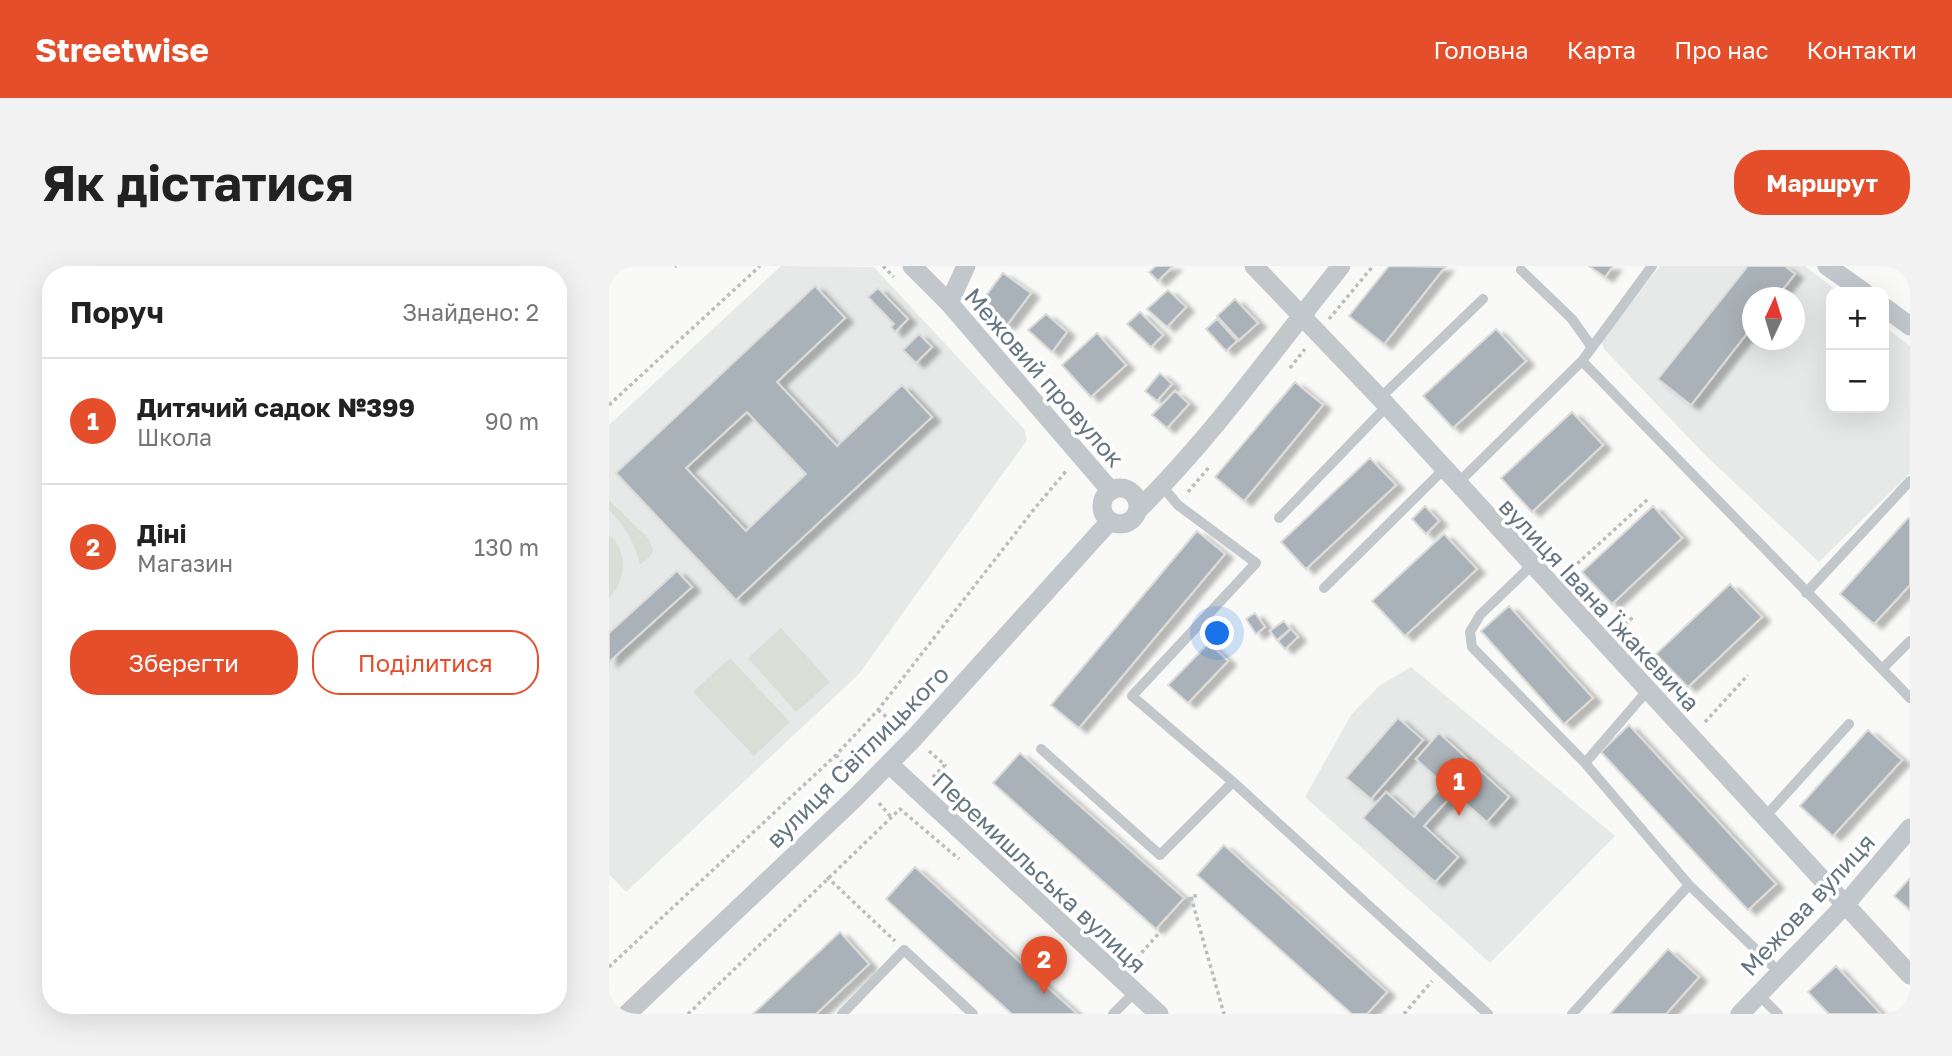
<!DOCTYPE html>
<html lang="uk">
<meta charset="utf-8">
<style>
body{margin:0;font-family:"Golos Text",sans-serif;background:#f2f2f2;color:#222}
.controls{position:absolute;right:21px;top:21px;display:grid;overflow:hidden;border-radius:14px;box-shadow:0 7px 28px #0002}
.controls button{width:63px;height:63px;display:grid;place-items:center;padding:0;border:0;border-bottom:2px solid #e0e0e0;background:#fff;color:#222;font:35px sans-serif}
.compass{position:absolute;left:1133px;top:21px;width:63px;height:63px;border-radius:50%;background:#fff;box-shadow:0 7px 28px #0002;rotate:4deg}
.you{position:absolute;left:609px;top:368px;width:24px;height:24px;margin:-18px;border:5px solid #fff;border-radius:50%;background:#1a73e8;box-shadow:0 0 0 10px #1a73e833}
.badge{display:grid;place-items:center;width:46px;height:46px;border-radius:50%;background:#e44e2b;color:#fff;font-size:23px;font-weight:700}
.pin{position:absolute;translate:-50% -58px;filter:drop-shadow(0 2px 4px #0008)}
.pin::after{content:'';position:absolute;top:37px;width:24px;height:21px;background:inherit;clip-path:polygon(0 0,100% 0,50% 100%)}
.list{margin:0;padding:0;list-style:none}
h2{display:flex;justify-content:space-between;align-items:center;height:91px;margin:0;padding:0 28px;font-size:30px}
h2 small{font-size:23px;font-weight:400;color:#767676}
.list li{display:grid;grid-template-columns:46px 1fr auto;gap:21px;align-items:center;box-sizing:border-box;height:126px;padding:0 28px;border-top:2px solid #e0e0e0}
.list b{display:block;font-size:26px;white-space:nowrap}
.list p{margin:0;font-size:23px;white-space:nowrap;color:#767676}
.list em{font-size:23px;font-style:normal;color:#767676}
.actions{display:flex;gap:14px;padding:21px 28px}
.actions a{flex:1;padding:16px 0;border:2px solid #e44e2b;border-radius:28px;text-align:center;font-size:24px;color:#e44e2b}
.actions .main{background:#e44e2b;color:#fff}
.map{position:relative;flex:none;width:1301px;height:748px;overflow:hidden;border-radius:28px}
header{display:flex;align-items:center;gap:42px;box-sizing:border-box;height:98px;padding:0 35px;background:#e44e2b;color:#fff}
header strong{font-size:33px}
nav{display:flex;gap:38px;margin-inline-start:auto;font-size:24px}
.intro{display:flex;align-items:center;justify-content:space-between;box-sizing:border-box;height:168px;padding:0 42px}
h1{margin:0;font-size:49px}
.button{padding:18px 32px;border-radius:28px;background:#e44e2b;color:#fff;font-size:24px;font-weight:700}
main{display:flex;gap:42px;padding:0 42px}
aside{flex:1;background:#fff;border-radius:28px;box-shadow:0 7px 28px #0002}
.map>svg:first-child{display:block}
.built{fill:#e7e8e8;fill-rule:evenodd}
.green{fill:#d9ded6}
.building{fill:#a9b2b8;stroke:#dbdbd9;stroke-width:2;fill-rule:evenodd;filter:url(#shadow)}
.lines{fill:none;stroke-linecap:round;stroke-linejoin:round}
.path{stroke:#babec1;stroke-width:3.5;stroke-dasharray:3.5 3.5;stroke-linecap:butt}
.service{stroke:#c2c7cb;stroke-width:10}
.minor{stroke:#c2c7cb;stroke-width:19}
.labels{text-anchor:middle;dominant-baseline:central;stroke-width:7;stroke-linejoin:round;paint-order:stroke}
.street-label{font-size:24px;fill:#647682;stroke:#fff}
</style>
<header>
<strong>Streetwise</strong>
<nav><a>Головна</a><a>Карта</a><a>Про нас</a><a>Контакти</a></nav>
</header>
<div class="intro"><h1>Як дістатися</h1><a class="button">Маршрут</a></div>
<main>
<aside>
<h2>Поруч<small>Знайдено: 2</small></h2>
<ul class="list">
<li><span class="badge">1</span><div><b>Дитячий садок №399</b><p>Школа</p></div><em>90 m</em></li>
<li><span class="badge">2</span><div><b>Діні</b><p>Магазин</p></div><em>130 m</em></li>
</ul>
<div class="actions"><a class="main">Зберегти</a><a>Поділитися</a></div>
</aside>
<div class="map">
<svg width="1301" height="748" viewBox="0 0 1301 748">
<defs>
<filter id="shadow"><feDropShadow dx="8" dy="4.5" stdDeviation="2" flood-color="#0004"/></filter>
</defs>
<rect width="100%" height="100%" fill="#f9f9f7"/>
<path class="built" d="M172 0 265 1 415 163 418 174 250 408 17 626 0 608V159Z
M1051 0H1196L1230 26H1222V142H1275V60L1301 80V207L1210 296 1096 189 996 84 992 75ZM1143 32H1185V74H1143Z
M802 401 1006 570 881 697 696 531 742 449 770 420Z"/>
<path class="green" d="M0 234 40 273 44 284 40 292 31 298C26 277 15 259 0 244Z
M0 269C20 284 17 316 0 332Z
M172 362 221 416 187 446 139 392Z
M121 392 181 456 145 490 84 426Z"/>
<path class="building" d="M547 0H564L549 15 540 6Z
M780 0 836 1 775 78 740 50Z
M980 0H1004L996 11Z
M1139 0H1176L1186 8 1167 32H1143V61L1082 139 1049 113Z
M394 7 422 27 398 59 370 39Z
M206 20 236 52 168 116 228 180 293 119 323 151 127 334 7 207ZM138 146 197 208 137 265 77 202Z
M269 22 299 53 286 66 282 61 285 58 259 31Z
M559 24 577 41 558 61 538 43Z
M626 33 649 57 630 74 608 50Z
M531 46 554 69 542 81 518 58Z
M437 48 458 66 443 86 419 64Z
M608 53 628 75 617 85 597 63Z
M887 63 917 95 844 162 814 130Z
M488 67 517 99 482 131 453 99Z
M310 68 323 81 307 97 294 84Z
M551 107 563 118 548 135 536 125Z
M686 116 714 139 635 235 606 211Z
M566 125 580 138 558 162 543 149Z
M963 146 994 179 923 246 892 212Z
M761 192 787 219 697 303 672 276Z
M816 240 830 255 817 268 803 253Z
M1044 240 1073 272 1003 338 973 306Z
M1299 252 1301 253V319L1265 358 1231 328Z
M588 265 616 288 470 462 442 439Z
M835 268 868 303 796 370 763 335Z
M68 305 83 321 0 396V367Z
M1121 318 1153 351 1079 421 1047 388Z
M900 340 984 432 955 458 872 365Z
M646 347 656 361 647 368 637 353Z
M675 355 681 363 668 374 661 365Z
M682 363 689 371 676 383 669 375Z
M600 377 619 395 579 437 559 419Z
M789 452 814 474 762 533 737 512Z
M1020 459 1167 618 1139 644 992 486Z
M1259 464 1293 494 1224 570 1191 540Z
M830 467 900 531 878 556 845 527 815 560 849 591 826 616 754 552 777 526 805 551 835 518 807 493Z
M411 487 575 632 547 663 384 517Z
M615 579 778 726 758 748H743L588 609Z
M306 601 468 748H403L334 686 277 633Z
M1301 612V644L1285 630Z
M231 666 260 698 242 715 207 748H144Z
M1059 683 1090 711 1057 748H1001Z
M1227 700 1272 748H1220L1214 742 1199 726Z"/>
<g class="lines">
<path class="path" d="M274 0 285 11
M66 1 67 0
M720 53 764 0
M681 102 696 83
M0 139 151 0
M579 226 601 200
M958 307 1039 233
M1011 364 1024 351
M269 444 289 460
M1096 456 1139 409
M320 485 336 499 322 513
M227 489 244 508
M270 537 282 551
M218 611 286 675
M582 631 615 748
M528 692 582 631 589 629
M0 701 227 489 269 444 426 242 458 204
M79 748 291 543 350 593
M795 748 823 715"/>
<path class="service" d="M912 4 963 53 982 80
M973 95 1273 403
M771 132 874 33
M848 218 973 95 1043 0
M553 220 569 239 647 297 523 430 624 516 879 748
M670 252 778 140
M923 299 871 349 861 366 863 381 976 497 1080 619 1170 706
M715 322 835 203
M1197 327 1301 215
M1301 375 1273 403 1301 432
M432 483 551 589 624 516
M976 497 1038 425
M1155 552 1240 458
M1149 728 1169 748
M233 748 295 684 364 748
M504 748 525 727
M963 748 1080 619"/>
<path class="minor" d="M303 0 340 37 502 225
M645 0 771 132 1301 709
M1218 0 1255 26
M340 37 357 0
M1275 41 1301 60
M493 240a18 18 0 1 1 36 0a18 18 0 1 1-36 0Z
M529 244C604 170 666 82 732 0
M280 498 550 748
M18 748 247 531 305 472 501 255
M1131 748 1235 640 1301 562"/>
</g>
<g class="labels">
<g class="street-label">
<text transform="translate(436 111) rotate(49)">Межовий провулок</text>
<text transform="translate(991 338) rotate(47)">вулиця Івана Їжакевича</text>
<text transform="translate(248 490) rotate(-45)">вулиця Світлицького</text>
<text transform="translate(431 606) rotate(43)">Перемишльська вулиця</text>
<text transform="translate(1198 638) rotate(-47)">Межова вулиця</text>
</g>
</g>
</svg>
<div class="controls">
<button>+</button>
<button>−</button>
</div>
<svg class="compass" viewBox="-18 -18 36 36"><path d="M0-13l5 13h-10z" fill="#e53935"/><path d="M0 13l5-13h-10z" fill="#767676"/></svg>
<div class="you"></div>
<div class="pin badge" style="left:850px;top:550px">1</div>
<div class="pin badge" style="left:435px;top:728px">2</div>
</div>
</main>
